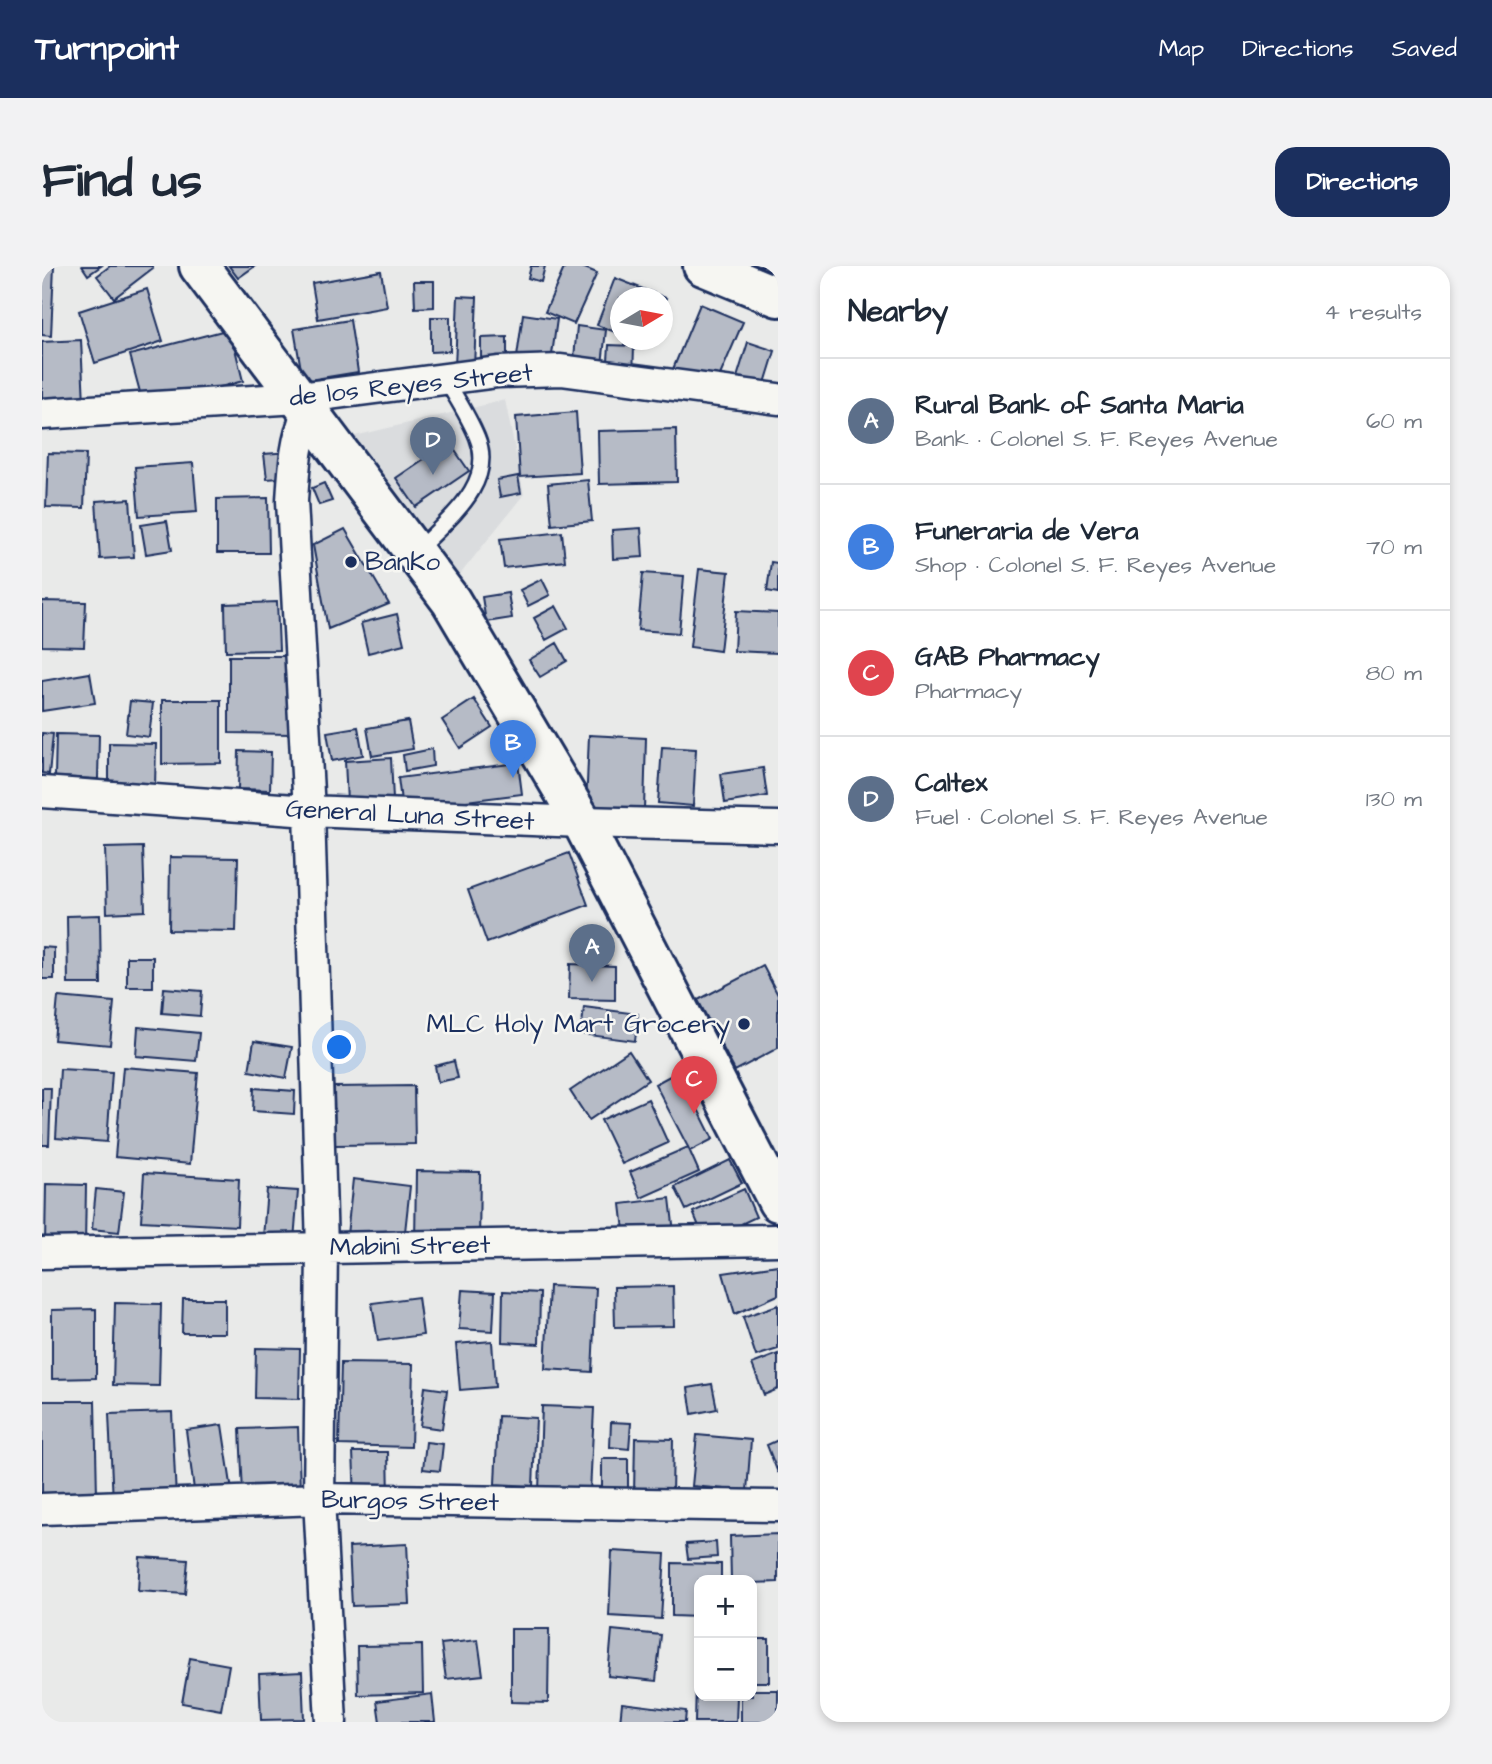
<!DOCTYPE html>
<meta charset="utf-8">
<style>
body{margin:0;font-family:"Architects Daughter",sans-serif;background:#f2f2f3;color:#1f2937}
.controls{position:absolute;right:21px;bottom:21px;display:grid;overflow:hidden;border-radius:14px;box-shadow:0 4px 10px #0003}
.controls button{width:63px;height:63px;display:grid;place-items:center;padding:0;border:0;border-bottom:2px solid #e0e1e3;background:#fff;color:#1f2937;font:35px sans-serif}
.compass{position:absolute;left:568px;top:21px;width:63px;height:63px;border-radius:50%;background:#fff;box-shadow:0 4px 10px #0003;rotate:80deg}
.you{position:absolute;left:298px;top:782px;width:24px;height:24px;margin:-18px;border:5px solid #fff;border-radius:50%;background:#1a73e8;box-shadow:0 0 0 10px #1a73e833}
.badge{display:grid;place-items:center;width:46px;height:46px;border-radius:50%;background:#1b2f5e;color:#fff;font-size:23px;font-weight:700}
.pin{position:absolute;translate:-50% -58px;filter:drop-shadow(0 2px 4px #0008)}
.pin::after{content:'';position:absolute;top:37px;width:24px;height:21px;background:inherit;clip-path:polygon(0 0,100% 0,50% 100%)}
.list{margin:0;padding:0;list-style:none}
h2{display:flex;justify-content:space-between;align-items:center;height:91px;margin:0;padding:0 28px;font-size:30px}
h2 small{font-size:23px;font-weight:400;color:#747a83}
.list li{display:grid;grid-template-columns:46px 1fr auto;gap:21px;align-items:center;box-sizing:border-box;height:126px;padding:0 28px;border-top:2px solid #e0e1e3}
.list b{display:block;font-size:26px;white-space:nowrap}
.list p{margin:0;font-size:23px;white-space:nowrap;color:#747a83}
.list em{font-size:23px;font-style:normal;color:#747a83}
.map{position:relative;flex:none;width:736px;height:1456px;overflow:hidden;border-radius:21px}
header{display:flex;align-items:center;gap:42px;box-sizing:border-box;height:98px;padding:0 35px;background:#1b2f5e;color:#fff}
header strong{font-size:33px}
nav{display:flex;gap:38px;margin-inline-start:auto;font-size:24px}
.intro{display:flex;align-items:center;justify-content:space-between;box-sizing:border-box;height:168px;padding:0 42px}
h1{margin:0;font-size:49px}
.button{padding:18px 32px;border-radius:21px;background:#1b2f5e;color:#fff;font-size:24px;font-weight:700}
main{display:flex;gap:42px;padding:0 42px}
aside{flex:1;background:#fff;border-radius:21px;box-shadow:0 4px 10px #0003}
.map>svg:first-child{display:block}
.built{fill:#dadcde}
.building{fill:#b6bbc6;stroke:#1b2f5e;stroke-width:2}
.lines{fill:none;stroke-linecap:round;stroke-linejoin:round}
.lane-casing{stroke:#1b2f5e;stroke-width:19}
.street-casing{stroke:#1b2f5e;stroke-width:35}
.secondary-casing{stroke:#1b2f5e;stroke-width:44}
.highway-casing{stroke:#1b2f5e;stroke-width:44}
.lane{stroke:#f6f6f2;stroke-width:14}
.street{stroke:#f6f6f2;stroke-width:30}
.secondary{stroke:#f6f6f2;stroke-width:38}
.highway{stroke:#f6f6f2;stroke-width:38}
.poi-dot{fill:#1b2f5e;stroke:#f6f6f2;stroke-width:2.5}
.labels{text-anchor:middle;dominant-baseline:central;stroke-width:5;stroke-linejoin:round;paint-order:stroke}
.street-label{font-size:26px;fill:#1b2f5e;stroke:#f6f6f2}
.poi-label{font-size:26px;fill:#1b2f5e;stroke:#f6f6f2;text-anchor:start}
</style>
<header>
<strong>Turnpoint</strong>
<nav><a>Map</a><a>Directions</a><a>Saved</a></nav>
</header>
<div class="intro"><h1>Find us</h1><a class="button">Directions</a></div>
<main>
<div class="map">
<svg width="736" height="1456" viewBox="0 0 736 1456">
<rect width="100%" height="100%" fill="#e9eae9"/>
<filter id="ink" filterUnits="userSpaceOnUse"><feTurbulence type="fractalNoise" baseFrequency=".0143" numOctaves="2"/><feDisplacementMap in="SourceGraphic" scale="14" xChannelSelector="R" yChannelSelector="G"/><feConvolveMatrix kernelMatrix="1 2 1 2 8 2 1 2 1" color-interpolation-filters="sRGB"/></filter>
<g filter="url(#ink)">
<path class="built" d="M463 134 482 228 412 316 300 173Z"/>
<path class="building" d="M0 0H12L9 70 0 69Z
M40 0H59L46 9Z
M68 0H110L111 2 72 32 55 10Z
M187 0H213L196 12Z
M489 0H503L499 16 486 12Z
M523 0H538L555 7 532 58 503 46Z
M706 0H736V7Z
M339 5 345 41 276 53 270 17Z
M573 12 624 32 620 41V32H578V68L555 59Z
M372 15H392V41L373 42Z
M105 23 121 75 53 97 37 45Z
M416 30 435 31 432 101H413Z
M658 38 701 56 673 121 631 103Z
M481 48 515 53 508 103 474 98Z
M389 51H408V85L389 86Z
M308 54 316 106 261 115 252 63Z
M535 60 564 64 559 107 531 103Z
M188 63 201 115 102 141 88 89Z
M465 71V95H439V72Z
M39 74 42 137 0 140V76Z
M706 76 733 85 720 127 693 118Z
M567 79 592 80 591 111 565 110Z
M534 146 538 207 478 211 474 151Z
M634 163 635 216 557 218 556 165Z
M407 176 427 205 374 241 354 212Z
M247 186 250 211 225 213 222 188Z
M6 187 44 188 42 242 4 241Z
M151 197 155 246 97 250 93 201Z
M476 210 479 227 458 231 455 214Z
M546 214 550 255 510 259 506 218Z
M282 217 290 235 277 239 270 222Z
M226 232 227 287H175V233Z
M88 233 92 291 58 293 54 235Z
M125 255 130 284 104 288 99 259Z
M599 262 601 291 571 293 570 264Z
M303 263 347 338 286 363 271 279Z
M520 266 523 295 462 302 458 273Z
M729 296 736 297V327L725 325Z
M657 303 687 306 678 385 648 381Z
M601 307 642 310 637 367 596 364Z
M500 313 508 329 486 340 478 324Z
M466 327 470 352 444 356 440 331Z
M0 335 44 336 42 381 0 380Z
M235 336 237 384 184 385 183 338Z
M514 340 526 362 504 374 492 352Z
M694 345 736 347V387L692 385Z
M355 348 362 378 326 387 319 357Z
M515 377 525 395 498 411 487 394Z
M187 390H249V468L187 467Z
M48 407 53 437 0 445V415Z
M432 433 450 461 418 482 400 454Z
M120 434H179V497L120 498Z
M88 435 111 437 107 471 84 468Z
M366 455 371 483 330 490 325 462Z
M316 461 321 489 290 495 285 466Z
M0 467 11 468 7 508 0 507Z
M14 468 57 469 56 513 13 511Z
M547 469 604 472 602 544 544 542Z
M67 477 114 478 113 521 67 520Z
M620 481 654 483 651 540 616 537Z
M390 483 391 500 363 505 361 489Z
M197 485 229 486 228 524 196 523Z
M349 492 351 534 305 536 303 495Z
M476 497 480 528 360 543 356 512Z
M721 502 725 530 683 537 679 508Z
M101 581 103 645 65 647 63 582Z
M527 587 546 639 445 677 426 624Z
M128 591 196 592 194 665 127 664Z
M58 649 59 718H26L25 650Z
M0 681 12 682V713H0Z
M85 691H111V721H85Z
M528 698 573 700V734L527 733Z
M721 700 736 729V782L693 805 656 734Z
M122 722 160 725 158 750 120 747Z
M16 731 72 736 68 779 12 774Z
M542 741 596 748 593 775 539 768Z
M96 761 157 767 154 795 94 790Z
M212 775 250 781 244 812 207 805Z
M587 785 606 814 547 854 528 825Z
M412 795 416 812 396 816 393 800Z
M81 801 156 807 148 898 73 891Z
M18 803 70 806 65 876 14 872Z
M637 805 671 873 648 885 613 818Z
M372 820 373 878 293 879 292 821Z
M0 822H9L7 879H0Z
M212 822 253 825 252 848 211 845Z
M606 833 626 877 580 898 559 854Z
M646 881 657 906 599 932 588 906Z
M688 894 700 917 644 944 633 921Z
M374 905 438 906 437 978 373 977Z
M102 907 197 913 195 960 99 955Z
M311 913 368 920 362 975 305 969Z
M4 918 44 919 43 979 3 978Z
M54 923 82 926 77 966 50 963Z
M225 923 256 925 252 974 221 971Z
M702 923 714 951 663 975 651 946Z
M628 932 632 967 583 973 579 938Z
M736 999V1029L693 1048 681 1007Z
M507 1020 554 1022 550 1106 503 1103Z
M631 1020 632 1060 573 1061 572 1021Z
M420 1024 453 1026 451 1065 417 1063Z
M461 1025 498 1027 497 1078 460 1076Z
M376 1031 381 1069 336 1075 330 1037Z
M141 1033H183V1067H140Z
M73 1037 119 1038 117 1120 71 1119Z
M736 1039V1083L714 1090 701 1051Z
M54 1043V1112L10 1113V1044Z
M450 1075 453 1121 418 1124 414 1078Z
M214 1082 258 1083 257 1133 213 1132Z
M736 1088V1123L722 1129 710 1098Z
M299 1097 371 1098 369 1181 297 1179Z
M670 1118 675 1143 650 1148 646 1122Z
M383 1121 405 1124 400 1163 378 1160Z
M0 1135H53L55 1230 0 1231Z
M500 1140 552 1142 548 1227 497 1225Z
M130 1146 134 1233 71 1236 67 1148Z
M456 1150 494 1152 491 1220 453 1218Z
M569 1156 589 1157 587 1183 568 1181Z
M180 1159 190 1225 153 1231 144 1164Z
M256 1161 258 1226 201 1228 198 1163Z
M655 1169 709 1174 705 1225 650 1220Z
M593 1172 631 1173 630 1230 592 1229Z
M736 1174V1207L725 1179Z
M384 1176 401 1178 398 1205 381 1203Z
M311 1186H346L347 1230 313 1231Z
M560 1193H586V1231H560Z
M736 1268V1316L710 1317V1314H689L688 1270Z
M674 1276 675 1291 646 1293 644 1278Z
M365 1278 368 1338 310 1340 307 1281Z
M570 1285 623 1288 619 1353 567 1350Z
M98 1291 146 1294 143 1328 96 1325Z
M630 1297 679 1298V1314H657V1351L630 1350Z
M469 1363H507L506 1437 469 1436Z
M570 1364 619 1369 614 1415 566 1410Z
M710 1373H727V1416H710Z
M436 1374 441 1409 404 1413 399 1378Z
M380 1379 381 1427 316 1429 315 1380Z
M148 1392 187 1399 179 1444 140 1437Z
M260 1406 262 1453 219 1454 217 1408Z
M654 1417H657V1430H695L694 1456H653Z
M710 1424H736V1456H699V1430H710Z
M390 1428 393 1456H338L335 1435Z
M580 1437 644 1445 643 1456H578Z"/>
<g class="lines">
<g class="lane-casing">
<path id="lane" d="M374 286C403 255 455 219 435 171 427 151 415 133 404 114"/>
</g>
<g class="street-casing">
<path id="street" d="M266 145C253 175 252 203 250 235L267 545 280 982 277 1233 289 1456
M0 148 257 132 456 106 519 104 736 133
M0 526 267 545 540 556 736 561
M0 987 736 974
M0 1243 277 1233 736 1240"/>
</g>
<g class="secondary-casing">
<path id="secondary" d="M157 0 409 335 540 556 736 936"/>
</g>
<g class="highway-casing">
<path id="highway" d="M661 0 736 31"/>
</g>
<use href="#lane" class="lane"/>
<use href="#street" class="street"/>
<use href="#secondary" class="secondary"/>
<use href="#highway" class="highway"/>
</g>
</g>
<g class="poi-dot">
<circle cx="309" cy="296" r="7"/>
<circle cx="702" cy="758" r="7"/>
</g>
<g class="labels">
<g class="street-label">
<text transform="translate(369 119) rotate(-6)">de los Reyes Street</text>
<text transform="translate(368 549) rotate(3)">General Luna Street</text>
<text transform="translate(368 980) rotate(-1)">Mabini Street</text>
<text transform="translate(368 1235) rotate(1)">Burgos Street</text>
</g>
<g class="poi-label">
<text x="323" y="296">BanKo</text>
<text x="688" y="758" text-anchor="end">MLC Holy Mart Grocery</text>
</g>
</g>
</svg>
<div class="controls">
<button>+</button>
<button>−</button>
</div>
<svg class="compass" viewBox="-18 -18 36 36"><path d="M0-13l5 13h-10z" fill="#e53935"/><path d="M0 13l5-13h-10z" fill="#747a83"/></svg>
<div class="you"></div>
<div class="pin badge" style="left:550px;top:716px;background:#5c6f8a">A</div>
<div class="pin badge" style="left:471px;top:512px;background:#3f7fe0">B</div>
<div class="pin badge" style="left:652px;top:848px;background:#e0444e">C</div>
<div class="pin badge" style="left:391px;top:209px;background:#5c6f8a">D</div>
</div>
<aside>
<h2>Nearby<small>4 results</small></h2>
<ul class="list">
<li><span class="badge" style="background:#5c6f8a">A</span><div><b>Rural Bank of Santa Maria</b><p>Bank · Colonel S. F. Reyes Avenue</p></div><em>60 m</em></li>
<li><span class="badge" style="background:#3f7fe0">B</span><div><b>Funeraria de Vera</b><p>Shop · Colonel S. F. Reyes Avenue</p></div><em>70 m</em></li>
<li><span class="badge" style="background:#e0444e">C</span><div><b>GAB Pharmacy</b><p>Pharmacy</p></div><em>80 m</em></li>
<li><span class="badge" style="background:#5c6f8a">D</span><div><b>Caltex</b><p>Fuel · Colonel S. F. Reyes Avenue</p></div><em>130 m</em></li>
</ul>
</aside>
</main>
